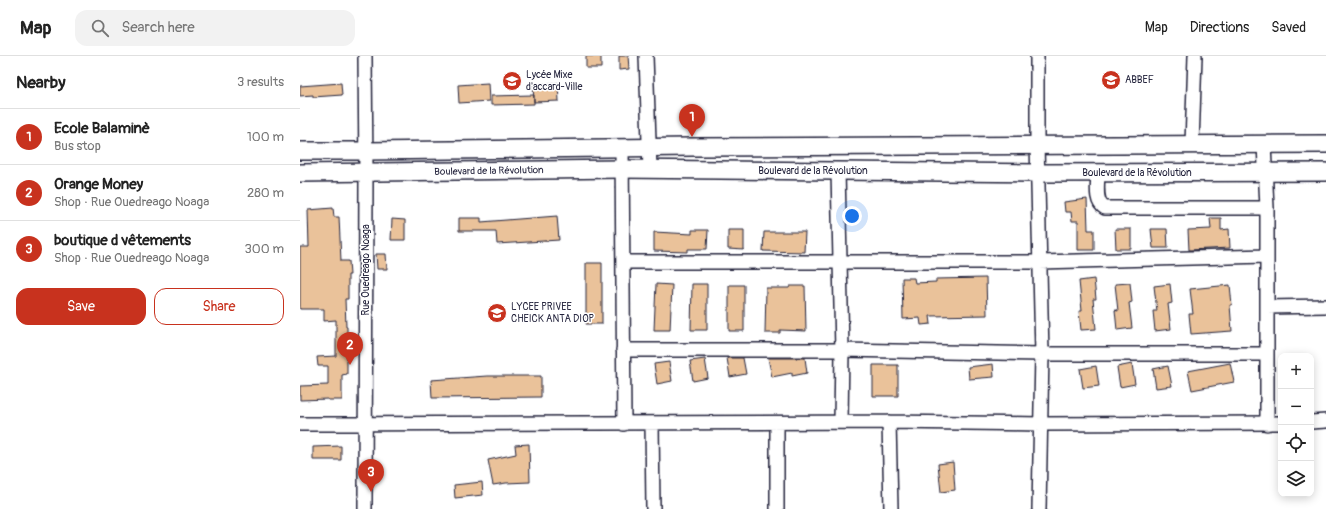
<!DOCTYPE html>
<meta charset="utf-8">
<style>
body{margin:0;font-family:Pangolin,sans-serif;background:#f2f2f2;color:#222}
.controls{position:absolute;right:12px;bottom:12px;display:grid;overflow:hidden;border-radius:8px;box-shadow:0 2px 10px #0003}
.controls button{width:36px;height:36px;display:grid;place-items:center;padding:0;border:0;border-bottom:1px solid #e0e0e0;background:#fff;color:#222;font:20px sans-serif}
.you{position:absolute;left:552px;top:160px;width:14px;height:14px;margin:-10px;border:3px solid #fff;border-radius:50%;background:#1a73e8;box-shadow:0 0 0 6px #1a73e833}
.badge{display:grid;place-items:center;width:26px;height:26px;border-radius:50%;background:#c8321e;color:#fff;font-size:13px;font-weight:700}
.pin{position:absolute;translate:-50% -33px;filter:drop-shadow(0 1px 2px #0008)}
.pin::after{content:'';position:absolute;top:21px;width:14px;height:12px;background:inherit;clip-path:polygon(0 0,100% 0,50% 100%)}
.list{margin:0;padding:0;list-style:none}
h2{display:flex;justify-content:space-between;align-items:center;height:52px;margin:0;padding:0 16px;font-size:17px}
h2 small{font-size:13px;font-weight:400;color:#767676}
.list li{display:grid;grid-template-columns:26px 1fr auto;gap:12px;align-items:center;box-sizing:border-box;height:56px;padding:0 16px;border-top:1px solid #e0e0e0}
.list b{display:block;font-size:15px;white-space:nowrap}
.list p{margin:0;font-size:13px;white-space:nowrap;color:#767676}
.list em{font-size:13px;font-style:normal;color:#767676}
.actions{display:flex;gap:8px;padding:12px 16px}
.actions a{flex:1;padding:9px 0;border:1px solid #c8321e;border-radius:12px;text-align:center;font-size:14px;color:#c8321e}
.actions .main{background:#c8321e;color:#fff}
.icon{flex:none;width:22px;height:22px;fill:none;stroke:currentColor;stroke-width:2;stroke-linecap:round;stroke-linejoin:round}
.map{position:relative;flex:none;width:1026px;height:453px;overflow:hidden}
header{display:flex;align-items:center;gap:24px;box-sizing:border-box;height:56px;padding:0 20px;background:#fff;border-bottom:1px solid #e0e0e0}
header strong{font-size:19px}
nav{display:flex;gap:22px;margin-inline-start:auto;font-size:14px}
.search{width:280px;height:36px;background:#f2f2f2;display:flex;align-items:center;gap:10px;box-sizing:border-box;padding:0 14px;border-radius:12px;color:#767676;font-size:15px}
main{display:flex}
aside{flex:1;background:#fff}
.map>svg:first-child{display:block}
.building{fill:#eac29a;stroke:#22223b}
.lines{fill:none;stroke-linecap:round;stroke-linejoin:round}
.minor-casing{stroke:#22223b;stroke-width:16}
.major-casing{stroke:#22223b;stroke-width:20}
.minor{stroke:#fff;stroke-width:13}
.major{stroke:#fff;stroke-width:17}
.labels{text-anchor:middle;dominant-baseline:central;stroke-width:3;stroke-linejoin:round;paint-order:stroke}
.poi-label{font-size:10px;fill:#22223b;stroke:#fff;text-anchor:start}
.street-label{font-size:10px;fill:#22223b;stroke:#fff}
</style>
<header>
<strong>Map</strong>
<div class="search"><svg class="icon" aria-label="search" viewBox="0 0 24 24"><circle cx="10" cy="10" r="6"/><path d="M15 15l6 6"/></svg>Search here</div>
<nav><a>Map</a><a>Directions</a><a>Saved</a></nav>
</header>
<main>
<aside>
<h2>Nearby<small>3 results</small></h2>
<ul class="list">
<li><span class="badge">1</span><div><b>Ecole Balaminè</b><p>Bus stop</p></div><em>100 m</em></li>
<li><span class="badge">2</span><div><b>Orange Money</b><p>Shop · Rue Ouedreago Noaga</p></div><em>280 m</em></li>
<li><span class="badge">3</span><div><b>boutique d vêtements</b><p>Shop · Rue Ouedreago Noaga</p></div><em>300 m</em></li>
</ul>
<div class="actions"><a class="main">Save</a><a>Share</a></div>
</aside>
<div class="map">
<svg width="1026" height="453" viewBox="0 0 1026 453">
<rect width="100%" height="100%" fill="#fff"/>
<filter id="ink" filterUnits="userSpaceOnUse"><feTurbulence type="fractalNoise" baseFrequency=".025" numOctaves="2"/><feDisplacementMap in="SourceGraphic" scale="8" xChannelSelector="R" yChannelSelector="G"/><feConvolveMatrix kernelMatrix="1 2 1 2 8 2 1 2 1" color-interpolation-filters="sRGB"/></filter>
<g filter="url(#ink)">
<path class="building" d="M286 0H301V12H286Z
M319 0H328L329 13 319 14Z
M41 27 42 39 13 41V39L0 40V30Z
M188 27 189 45 159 47 158 29Z
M258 27 259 45 234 46 233 28Z
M234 39V48L191 49V40Z
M787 143 788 174H794V194H778V165H772L771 156H765L764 146Z
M33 152 34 161H39L41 205H49L50 219H48V243H45L46 271H47V318L42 319V344H28V343L0 344V330L28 329V310H18L17 301 36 300V264L24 265V253H0V191H9L8 154Z
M257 160 259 184 197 188 196 175H159V162H181V166Z
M910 162H921V174L929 173 930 192 889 194 888 174 911 173Z
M92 163 105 164V184H91Z
M815 173H831V193H816Z
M851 173H867L868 192H853Z
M392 174H408L407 193H388V196L354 195V176L392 178Z
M428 174H444V194L428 193Z
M464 176H505L504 196 463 195Z
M76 198H86L87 213H77Z
M286 207H302V268H286Z
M602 222H614L615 227 636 226V223L686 222 687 259 630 260 631 268 621 269 620 262 603 263Z
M794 223 796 243H793L796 273 781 274 779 255H782L779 225Z
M830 227 832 246 829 247 832 272 817 274 815 254 818 255 815 228Z
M356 228 372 229 370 274H354Z
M392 228H407V274H391Z
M870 228 872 247 868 248 871 273 855 275 853 255H857L854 230Z
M429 229H444V275H429Z
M930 229 932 249H930L932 275 891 278 889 258H893L890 233Z
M490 230H505L506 275 480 274V277H465L466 232H489Z
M427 302H443L446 318 430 321Z
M468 302H505L507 317 492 320V317L472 321Z
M405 303 408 322 393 325 390 305Z
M369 306 372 325 357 328 354 308Z
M930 307 934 326 892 334 888 315Z
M693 308 694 321 669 323 668 311Z
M832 308 835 328 820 331 817 311Z
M573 309H598V340H573Z
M796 310 799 330 783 332 780 313Z
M868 310 872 330 856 332 853 313Z
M187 320H241V341L132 342 131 324Z
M229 388 230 426 206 427 193 429 188 404 216 398 215 389Z
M41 390V404H13V391Z
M653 406 655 434 641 436 638 408Z
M182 426 183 439 155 442 154 429Z"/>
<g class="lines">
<g class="minor-casing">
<path id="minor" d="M65 0 66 116 65 453
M346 0 350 113
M737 0V88L742 298 739 453
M892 88 895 0
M964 88 967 152
M322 91 324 368
M538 115 542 294 541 366
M798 116C798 128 794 146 805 152H967V368
M323 206H740L967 200
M967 251 1026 250
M323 294H542L742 298H967
M589 366 591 453
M1011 366 1026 365
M352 367 353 453
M477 367V453
M0 368 589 366 741 368 981 367"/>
</g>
<g class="major-casing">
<path id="major" d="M0 95H66L392 91 1026 88
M0 117 321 113 738 117 1026 116"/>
</g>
<use href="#minor" class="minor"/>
<use href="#major" class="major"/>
</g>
</g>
<defs>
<g id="school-disc" transform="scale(1)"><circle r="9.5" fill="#c8321e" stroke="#fff"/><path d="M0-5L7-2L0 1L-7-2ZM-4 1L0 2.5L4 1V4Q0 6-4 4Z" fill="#fff"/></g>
</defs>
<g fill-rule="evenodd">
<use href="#school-disc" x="811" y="24"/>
<use href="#school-disc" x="212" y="25"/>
<use href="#school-disc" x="197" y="257"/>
</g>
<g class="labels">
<g class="poi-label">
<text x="226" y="19">Lycée Mixe<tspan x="226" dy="12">d'accard-Ville</tspan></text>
<text x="825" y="24">ABBEF</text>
<text x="211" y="251">LYCEE PRIVEE<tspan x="211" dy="12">CHEICK ANTA DIOP</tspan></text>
</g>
<g class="street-label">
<text transform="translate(189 115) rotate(-1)">Boulevard de la Révolution</text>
<text x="513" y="115">Boulevard de la Révolution</text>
<text x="837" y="117">Boulevard de la Révolution</text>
<text transform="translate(66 214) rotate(-90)">Rue Ouedreago Noaga</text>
</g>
</g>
</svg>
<div class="controls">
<button>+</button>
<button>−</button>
<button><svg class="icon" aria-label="locate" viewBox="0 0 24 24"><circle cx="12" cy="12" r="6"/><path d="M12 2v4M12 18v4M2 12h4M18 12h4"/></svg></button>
<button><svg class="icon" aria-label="layers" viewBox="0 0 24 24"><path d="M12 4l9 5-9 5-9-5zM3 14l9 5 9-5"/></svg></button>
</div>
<div class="you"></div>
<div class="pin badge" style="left:392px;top:81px">1</div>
<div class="pin badge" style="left:50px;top:309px">2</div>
<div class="pin badge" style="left:71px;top:436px">3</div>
</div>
</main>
